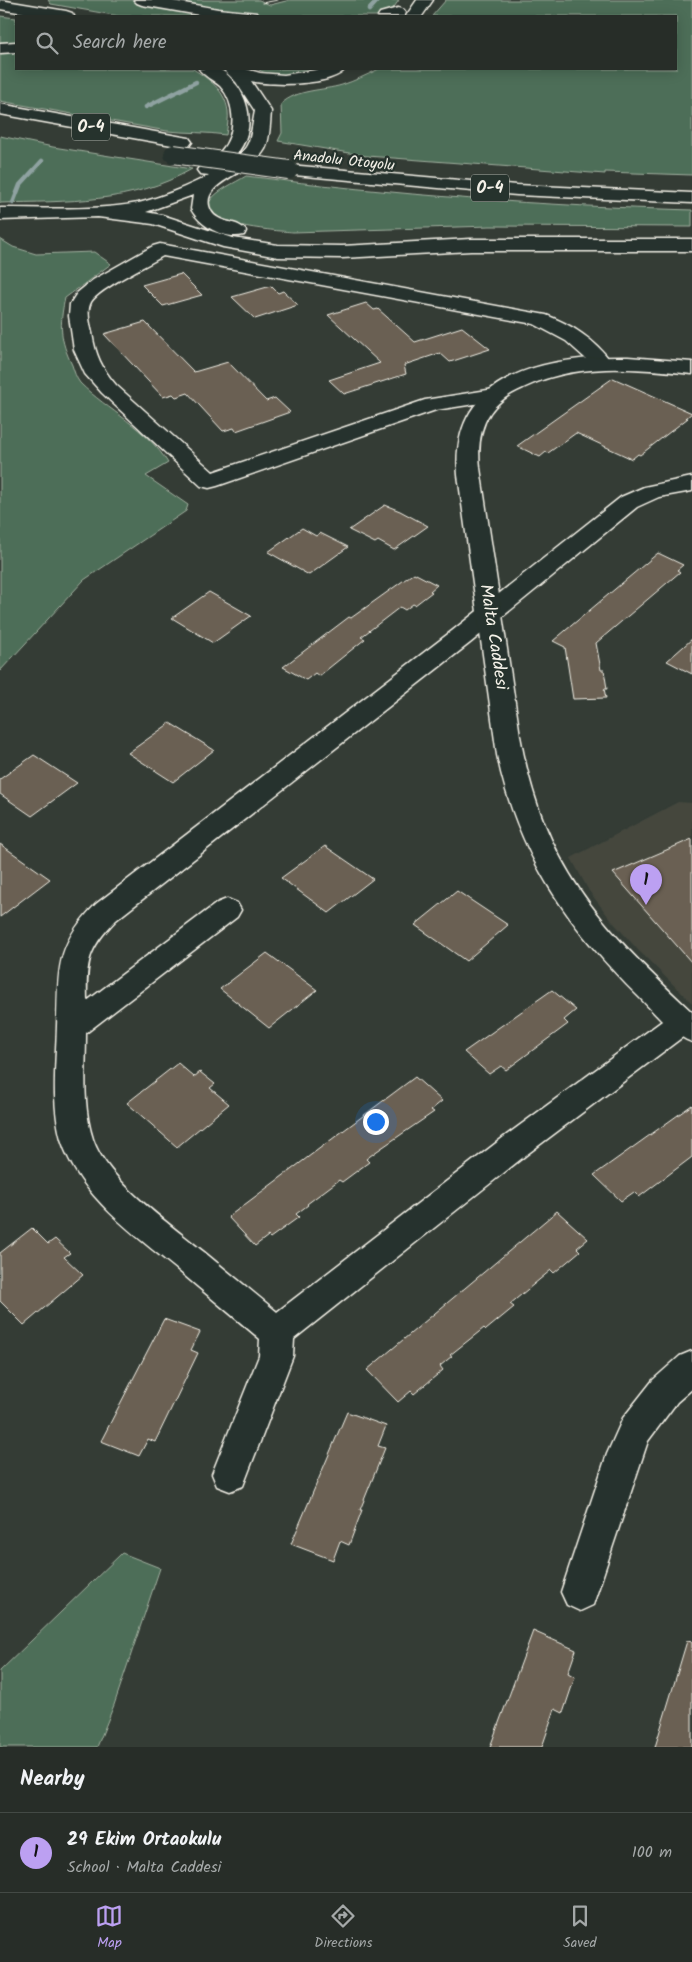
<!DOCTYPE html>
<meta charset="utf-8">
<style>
body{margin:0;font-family:Kalam,sans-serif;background:#2f3530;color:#f1f3f6}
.you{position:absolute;left:375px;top:1121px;width:18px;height:18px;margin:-12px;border:4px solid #fff;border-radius:50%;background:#1a73e8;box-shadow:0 0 0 8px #1a73e833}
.badge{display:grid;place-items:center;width:32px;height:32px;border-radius:50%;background:#bca0f2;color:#111;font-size:16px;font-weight:700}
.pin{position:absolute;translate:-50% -41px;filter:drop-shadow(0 1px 2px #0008)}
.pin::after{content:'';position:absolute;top:26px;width:18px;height:15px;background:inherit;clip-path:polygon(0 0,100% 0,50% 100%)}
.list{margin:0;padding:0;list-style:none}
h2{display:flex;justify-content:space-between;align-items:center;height:65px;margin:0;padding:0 20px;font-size:21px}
h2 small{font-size:16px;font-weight:400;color:#a4a8a8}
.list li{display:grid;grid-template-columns:32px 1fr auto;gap:15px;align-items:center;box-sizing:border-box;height:80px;padding:0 20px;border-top:1px solid #434945}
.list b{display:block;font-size:19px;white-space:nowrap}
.list p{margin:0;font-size:16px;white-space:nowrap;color:#a4a8a8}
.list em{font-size:16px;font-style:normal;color:#a4a8a8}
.icon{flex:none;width:28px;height:28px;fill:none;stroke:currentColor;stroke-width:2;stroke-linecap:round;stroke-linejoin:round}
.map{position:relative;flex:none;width:692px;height:1747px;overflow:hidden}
.search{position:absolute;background:#272d28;box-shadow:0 2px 12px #0003;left:15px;right:15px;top:15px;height:55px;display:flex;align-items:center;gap:12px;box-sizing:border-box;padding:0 18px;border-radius:0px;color:#a4a8a8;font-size:19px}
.sheet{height:145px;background:#272d28}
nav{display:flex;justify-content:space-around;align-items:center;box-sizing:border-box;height:70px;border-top:1px solid #434945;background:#272d28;font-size:14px;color:#a4a8a8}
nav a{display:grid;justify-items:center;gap:2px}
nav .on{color:#bca0f2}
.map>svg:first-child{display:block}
.built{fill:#44473e}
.green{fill:#4e6e58;stroke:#a1b0a0}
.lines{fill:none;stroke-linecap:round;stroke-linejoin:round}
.stream{stroke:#8fa2a1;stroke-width:4.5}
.building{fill:#6a6153;stroke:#f4f1e8}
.minor-casing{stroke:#f4f1e8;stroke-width:3}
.major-casing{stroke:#f4f1e8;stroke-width:3}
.highway-casing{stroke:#f4f1e8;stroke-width:3}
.minor{fill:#26332d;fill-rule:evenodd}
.major{fill:#26332d;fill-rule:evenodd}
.highway{fill:#26332d;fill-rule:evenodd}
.tram{stroke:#f4f1e8;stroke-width:1}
.highway-bridge-casing{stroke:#f4f1e8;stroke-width:20;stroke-linecap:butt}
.highway-bridge{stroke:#26332d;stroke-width:18}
.labels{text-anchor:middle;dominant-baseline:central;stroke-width:4.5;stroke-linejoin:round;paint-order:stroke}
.far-street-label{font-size:15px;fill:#f4f1e8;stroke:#26332d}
.shield{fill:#26332d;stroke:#b6b8b0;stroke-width:1}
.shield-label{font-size:16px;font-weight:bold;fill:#f4f1e8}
.street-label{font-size:18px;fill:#f4f1e8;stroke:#26332d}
</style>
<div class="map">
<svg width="692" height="1747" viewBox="0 0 692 1747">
<rect width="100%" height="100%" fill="#343c35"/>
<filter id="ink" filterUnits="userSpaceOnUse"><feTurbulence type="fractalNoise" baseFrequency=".02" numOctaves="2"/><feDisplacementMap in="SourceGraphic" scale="10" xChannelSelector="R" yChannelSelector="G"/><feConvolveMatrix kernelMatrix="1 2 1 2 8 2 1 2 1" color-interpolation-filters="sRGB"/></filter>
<g filter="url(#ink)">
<path class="built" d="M678 802 692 803V1003L638 950 611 920 589 891 571 858Z"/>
<path class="green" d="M48 0H259L270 5 290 0H399L388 16H119L51 4Z
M446 0H692V175L605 172V174L367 156 278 141 282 133 281 104C297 89 322 91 342 85 354 81 367 75 379 69H676V16H432Z
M0 16 16 18V43L0 44Z
M0 52H16V69H193C209 79 225 90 228 111 229 118 227 128 226 135 206 132 187 133 167 131L0 101Z
M258 69H323C305 75 275 82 258 69Z
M0 136 53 147 192 169C131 204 68 201 0 203Z
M246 176C394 195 543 206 692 210V227L490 226 293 232C281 231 195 226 210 201 217 190 235 183 246 176Z
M0 239 13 247 36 254 94 252 111 264 65 298C59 325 60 340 72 365 74 371 76 378 80 383 108 411 147 428 168 463L146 476 188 505 186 511 84 580 0 671Z
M122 1553 160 1568 114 1705 97 1747H0V1671Z"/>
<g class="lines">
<path class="stream" d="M369 10 378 0
M146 107 196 82
M13 203 20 185 42 161"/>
</g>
<path class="building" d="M181 274 202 295 163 306 142 285Z
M271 286 278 293 283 291 298 305 255 319 232 297Z
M366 303 374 310 378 309 415 342 462 327 490 349 450 362 440 353 404 365 406 374 344 394 329 380 380 363 328 315Z
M145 322 194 372 228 362 266 401 275 398 290 412 236 431 234 428 223 431 188 393 176 397 173 394 163 397 104 334Z
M613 378 692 413 686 418H688L640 455 638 454 632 459 576 433 548 453 546 452 540 457 517 446Z
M385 505 400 511 428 526 394 550 378 541 375 543 349 530Z
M302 528 316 536 320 533 348 547 309 575 268 552Z
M658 553 683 565 677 570 680 572 596 643 601 670H604L607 689H604L606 698 573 699 565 647 553 641Z
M414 573 437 585 430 591 432 592 415 605 413 604 405 610 400 607 361 637 365 639 319 676 315 673 306 680 283 667 349 617 351 618Z
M209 592 251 616 213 643 172 618Z
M692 639V674L667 661Z
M170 723 214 750 173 782 128 753Z
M34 755 77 783 32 816 0 794V779Z
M692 839V963L613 873Z
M0 844 50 879 0 917Z
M325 846 373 879 329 913 281 878Z
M457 891 508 925 466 961 415 925Z
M267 953 317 990 269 1028 220 989Z
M552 990 576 1010 564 1020 568 1024 506 1070 501 1066 489 1074 464 1052Z
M178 1063 194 1077 200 1072 215 1084 210 1088 229 1104 177 1147 127 1103Z
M415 1077 442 1101 431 1110 434 1112 377 1151 366 1159 369 1162 342 1182 339 1180 307 1204 308 1205 296 1214 299 1217 270 1238 268 1236 255 1246 228 1217Z
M692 1105V1157L639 1197 634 1192 621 1201 594 1175Z
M557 1211 588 1239 577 1248 580 1251 554 1273 551 1270 510 1304 514 1307 486 1330 484 1328 450 1355 452 1356 440 1366 443 1370 414 1394 411 1391 398 1402 367 1370Z
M32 1228 48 1244 55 1239 70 1253 64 1257 83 1275 24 1325 0 1301V1253Z
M164 1319 200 1332 191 1350 198 1353 155 1442 148 1439 139 1456 101 1441Z
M347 1412 386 1426 378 1446 385 1448 360 1510H362L349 1545 340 1541 333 1560 291 1544Z
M533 1631 576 1650 568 1673 575 1677 563 1713 555 1709 542 1747H490Z
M687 1641 692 1642V1747H655Z"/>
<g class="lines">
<g class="minor-casing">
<path id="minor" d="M134 0H167L218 9 257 13 259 16H205L142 5 137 3Z
M398 8 404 10 406 13 404 16H378L380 13Z
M16 42V52L0 53V43Z
M160 244 546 315C570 324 596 340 611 362L608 366 601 368 594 366 566 341 534 324 163 256C148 265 98 289 91 302 86 311 90 324 92 333 95 354 102 369 116 385L213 472 425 400 494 389 501 391 504 395 501 399 494 401 436 410 217 486 209 488 201 486 102 393 85 374 74 350 69 316 70 304 77 293 93 280 153 246Z
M692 477V491L659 497 637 507 470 643 116 920C88 949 86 961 87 1001L217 903 227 899 237 903 241 910 237 917 86 1033C86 1067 82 1106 93 1139 106 1180 171 1225 204 1252 228 1272 253 1292 277 1312L504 1137 673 1013 683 1009 692 1012V1030L526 1155 294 1339 293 1356 243 1486 230 1491 217 1486 212 1474 259 1356 260 1339C233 1316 205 1293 178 1270 134 1234 79 1196 61 1139 51 1103 56 1062 57 1026 59 970 54 947 96 904L452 631 621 497 644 487Z
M692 1351V1389L677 1402 648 1441 593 1605 580 1611 567 1605 561 1592 607 1454 623 1418 653 1380 680 1356Z"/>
</g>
<g class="major-casing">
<path id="major" d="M0 0 66 11 72 13 74 16H42L0 9Z
M417 0H433L422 16H406Z
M199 69C204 69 213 67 218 69 226 71 233 81 238 87 256 114 251 147 224 165 253 149 249 141 255 111L236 82 223 69H246L260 73 284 75 322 69H345C333 86 271 86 251 81L271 111C270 122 270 139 265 149 262 154 257 160 252 164 240 174 198 187 211 211 218 224 239 220 246 231L244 235C224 240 200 226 191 209L193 195 146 212 162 215 233 238 278 245 342 246 471 239H692V251H471L342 258 278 257 223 247 153 224 98 217 0 220V208C43 208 95 211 138 203 157 199 192 185 209 175L200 174 197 170C203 161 214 158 221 151 237 134 236 103 220 86 213 80 204 76 199 69Z
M628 357 692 362V374C635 368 576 362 523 388 511 393 498 401 490 413 479 429 478 449 480 468L520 736C543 865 599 925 692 1012V1042C672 1035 655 1013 640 998 568 927 518 855 497 755L458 475C449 373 548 356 628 357Z"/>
</g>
<g class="highway-casing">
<path id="highway" d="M0 104 183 137 189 138 192 142 189 146 183 147 0 114Z
M289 165 517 185 692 193V203L517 195 283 174 280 170 283 166Z"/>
</g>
<use href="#minor" class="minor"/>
<use href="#major" class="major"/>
<use href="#highway" class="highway"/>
<path class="tram" d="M262 3 278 0"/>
<g class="highway-bridge-casing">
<path id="highway-bridge" d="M173 154 289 170"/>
</g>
<use href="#highway-bridge" class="highway-bridge"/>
</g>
</g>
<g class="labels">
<g class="far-street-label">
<text transform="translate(344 161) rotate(6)">Anadolu Otoyolu</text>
</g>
<g class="shield">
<rect x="72" y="113.5" width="38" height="27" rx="4"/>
<rect x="471" y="174.5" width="38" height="27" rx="4"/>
</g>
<g class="shield-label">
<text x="91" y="127">O-4</text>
<text x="490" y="188">O-4</text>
</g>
<g class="street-label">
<text transform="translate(493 637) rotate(81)">Malta Caddesi</text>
</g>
</g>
</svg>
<div class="you"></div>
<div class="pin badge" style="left:646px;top:905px">1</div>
<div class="search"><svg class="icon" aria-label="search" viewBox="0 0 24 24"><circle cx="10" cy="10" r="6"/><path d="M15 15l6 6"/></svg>Search here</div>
</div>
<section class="sheet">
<h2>Nearby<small></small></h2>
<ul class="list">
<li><span class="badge">1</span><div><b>29 Ekim Ortaokulu</b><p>School · Malta Caddesi</p></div><em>100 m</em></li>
</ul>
</section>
<nav>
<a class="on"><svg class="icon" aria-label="map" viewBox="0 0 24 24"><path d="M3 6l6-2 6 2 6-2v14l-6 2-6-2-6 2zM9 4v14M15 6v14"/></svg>Map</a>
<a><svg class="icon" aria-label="directions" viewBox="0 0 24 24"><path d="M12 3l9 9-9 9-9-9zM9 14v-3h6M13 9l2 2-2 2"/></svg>Directions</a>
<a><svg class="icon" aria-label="saved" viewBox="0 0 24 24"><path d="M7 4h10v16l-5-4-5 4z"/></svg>Saved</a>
</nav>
